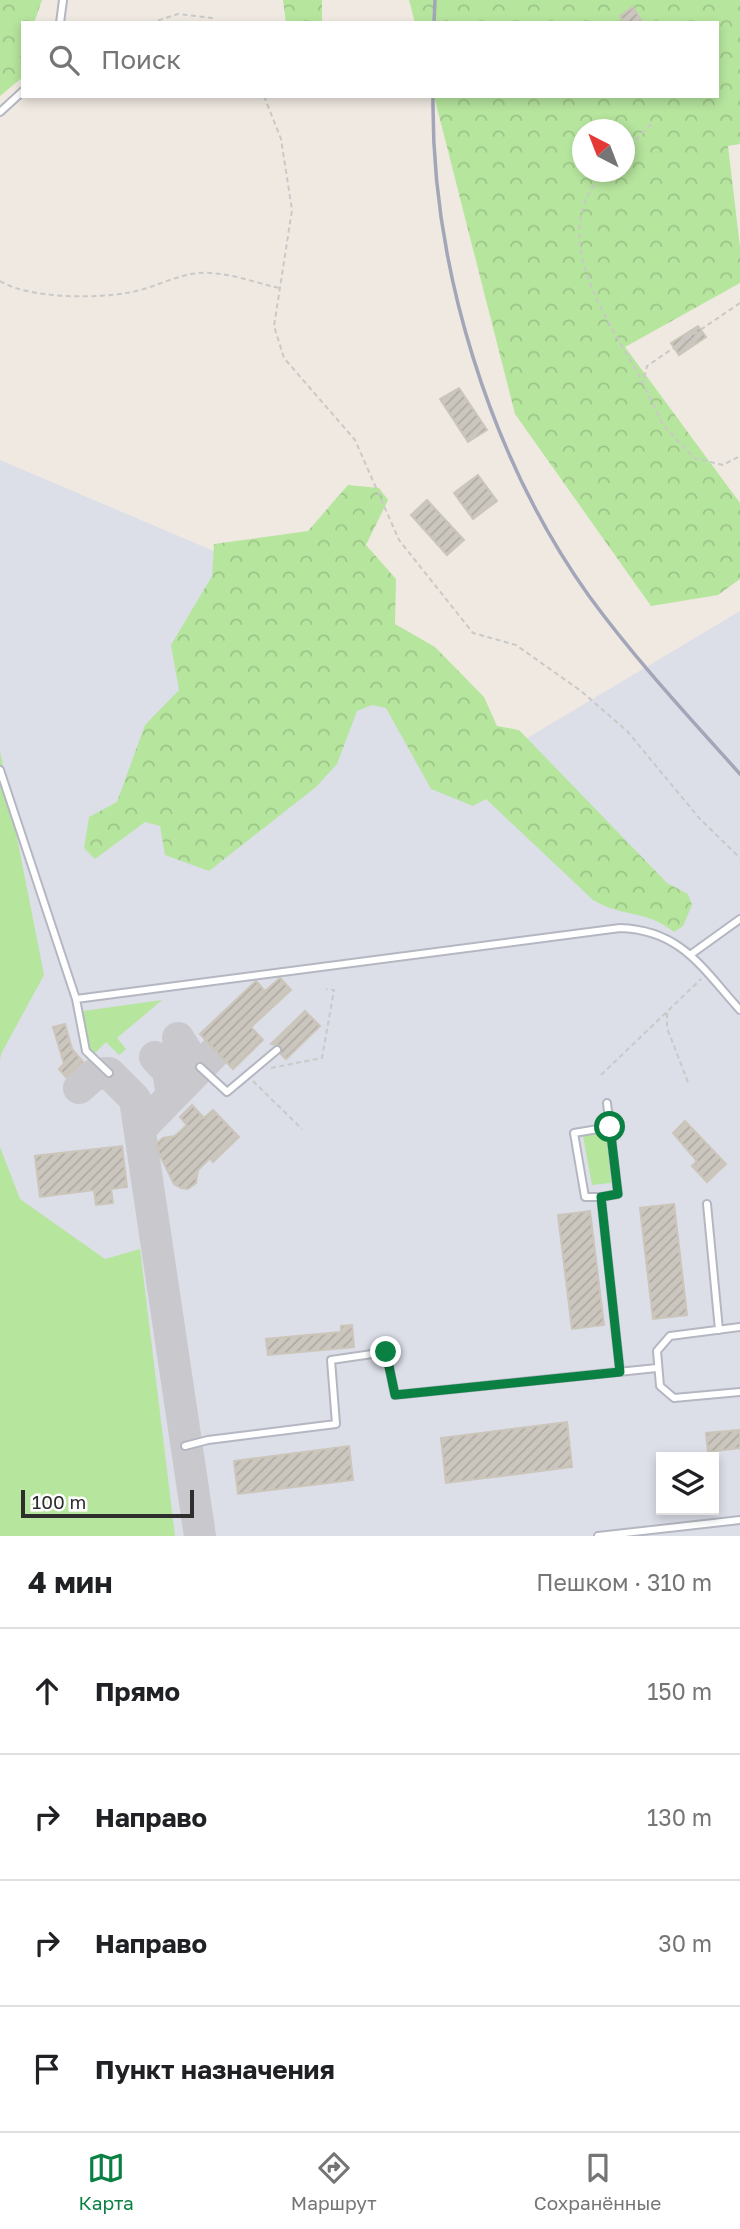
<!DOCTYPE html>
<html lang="ru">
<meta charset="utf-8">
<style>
body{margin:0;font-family:"Golos Text",sans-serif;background:#f2f2f2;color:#202124}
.controls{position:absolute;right:21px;bottom:21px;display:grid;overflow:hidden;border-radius:0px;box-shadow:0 4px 10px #0003}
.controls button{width:63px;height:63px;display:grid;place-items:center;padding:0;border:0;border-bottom:2px solid #e0e0e0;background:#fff;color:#202124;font:35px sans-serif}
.compass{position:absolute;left:572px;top:119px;width:63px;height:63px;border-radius:50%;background:#fff;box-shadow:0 4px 10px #0003;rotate:318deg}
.scale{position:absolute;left:21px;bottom:18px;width:173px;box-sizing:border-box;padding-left:7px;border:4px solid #2e2e2e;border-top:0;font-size:19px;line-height:24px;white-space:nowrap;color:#2e2e2e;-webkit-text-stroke:5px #fff;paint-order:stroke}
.stop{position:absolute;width:21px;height:21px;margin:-16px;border:5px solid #0b8043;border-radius:50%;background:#fff}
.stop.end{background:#0b8043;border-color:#fff;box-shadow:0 2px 7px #0008}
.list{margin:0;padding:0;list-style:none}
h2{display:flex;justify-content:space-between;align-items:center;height:91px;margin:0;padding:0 28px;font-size:30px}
h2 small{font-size:23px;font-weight:400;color:#757577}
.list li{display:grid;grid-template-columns:46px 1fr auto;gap:21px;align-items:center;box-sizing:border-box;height:126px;padding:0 28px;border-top:2px solid #e0e0e0}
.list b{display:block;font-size:26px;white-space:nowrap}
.list em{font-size:23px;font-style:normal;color:#757577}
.icon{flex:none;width:38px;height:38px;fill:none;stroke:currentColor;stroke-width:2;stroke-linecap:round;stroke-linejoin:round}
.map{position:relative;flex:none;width:740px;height:1536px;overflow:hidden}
.search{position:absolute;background:#fff;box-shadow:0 4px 10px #0003;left:21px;right:21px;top:21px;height:77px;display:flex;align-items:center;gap:18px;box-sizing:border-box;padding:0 24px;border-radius:0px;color:#757577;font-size:26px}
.sheet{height:595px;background:#fff}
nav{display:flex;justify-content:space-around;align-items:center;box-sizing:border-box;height:98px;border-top:2px solid #e0e0e0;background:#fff;font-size:19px;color:#757577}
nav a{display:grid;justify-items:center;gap:4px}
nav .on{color:#0b8043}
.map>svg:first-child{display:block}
.airport{fill:#dcdee8;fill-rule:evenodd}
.grass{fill:#b6e59e}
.forest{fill:url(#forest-crowns);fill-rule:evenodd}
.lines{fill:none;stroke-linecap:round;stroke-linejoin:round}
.taxiway{stroke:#c9c8cc;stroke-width:32}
.building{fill:url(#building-hatch);stroke:#cbc5ba;stroke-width:2}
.lane-casing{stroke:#b4b7c1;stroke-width:10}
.path{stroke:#c9c9c9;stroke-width:2;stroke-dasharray:5 3.5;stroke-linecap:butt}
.lane{stroke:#fff;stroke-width:6}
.rail{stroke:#a3a6b8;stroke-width:3.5}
.route{stroke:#0b8043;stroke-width:9}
</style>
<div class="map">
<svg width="740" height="1536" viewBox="0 0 740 1536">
<defs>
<pattern id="forest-crowns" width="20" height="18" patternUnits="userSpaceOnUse" patternTransform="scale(1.75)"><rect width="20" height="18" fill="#b6e59e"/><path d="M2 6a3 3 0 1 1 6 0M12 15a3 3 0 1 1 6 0" fill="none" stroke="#9dc588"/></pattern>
<pattern id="building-hatch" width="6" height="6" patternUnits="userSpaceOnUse" patternTransform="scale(1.75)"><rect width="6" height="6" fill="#cbc7bf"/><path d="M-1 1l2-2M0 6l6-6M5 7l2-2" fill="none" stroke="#afaba4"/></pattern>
</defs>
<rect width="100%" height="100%" fill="#efe9e1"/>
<path class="airport" d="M0 460 291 584 487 762 740 611V1536H0ZM661 1457H714V1510H661Z"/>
<path class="grass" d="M0 751 44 975 1 1054 0 1061Z
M162 1000 117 1038 126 1049 119 1055 106 1042 92 1056 84 1047 76 1012Z
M606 1132 611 1183 592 1185 583 1136Z
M0 1147 20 1199 105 1259 140 1249 175 1536H0Z"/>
<path class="forest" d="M0 0H42L34 23H23V77L0 96Z
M283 0H322V23H286Z
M409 0H740V144L728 146 740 247V283L625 347 740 503V579L718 595 651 606 515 414 434 96H717V23H415ZM582 130H624V172H582Z
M348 485 379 488 388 500 366 545 396 579 395 624 435 647 484 697 497 726 519 730 667 883 688 894 692 905 683 926 674 932C645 909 623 918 593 900L486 799 473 806 431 789 386 708 372 705 357 711 337 764 316 787 209 871 165 855 160 826 145 822 95 859 84 848 89 817 117 802 145 725 179 690 171 645 212 576 214 544 308 531Z"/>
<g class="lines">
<path class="taxiway" d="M178 1038 187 1052 191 1076
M155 1057 168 1071 172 1095
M79 1088 95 1074 109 1073 135 1099 200 1536
M140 1129 216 1051"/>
</g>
<path class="building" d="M633 7 643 23H624L620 16Z
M698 326 706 337 679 355 671 343Z
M459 388 487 430 468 442 440 399Z
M478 475 497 501 473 519 454 493Z
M427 500 464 540 447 555 411 515Z
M280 978 291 990 251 1027 263 1040 233 1069 200 1034 256 981 265 991Z
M305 1011 320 1026 286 1059 281 1054V1046L271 1044Z
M65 1024 72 1049 83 1062 66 1077 59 1069 64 1064 53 1027Z
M192 1105 204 1118 213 1110 239 1137 213 1162 210 1158 198 1170 196 1183 188 1189 181 1188 174 1184 157 1149V1143L163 1138 175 1136 187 1125 180 1117Z
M685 1121 726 1164 707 1182 692 1166 697 1161 673 1133Z
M122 1146 127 1187 111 1189 113 1203 96 1205 94 1190 40 1197 35 1156Z
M674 1204 687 1315 653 1319 640 1208Z
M590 1211 604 1325 572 1329 558 1215Z
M352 1325 354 1347 268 1355 266 1339 341 1332V1326Z
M567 1422 572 1467 446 1483 441 1438Z
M740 1430V1448L708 1452 706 1433Z
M349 1446 353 1480 238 1494 234 1461Z"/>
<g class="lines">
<g class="lane-casing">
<path id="lane" d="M60 23 63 0
M0 112 23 91
M0 770 76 999 86 1051 109 1073
M690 955 740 919
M76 999 620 928C681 930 702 968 740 1010
M200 1067 227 1092 277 1050
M607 1103 618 1194 601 1197 620 1372
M601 1197H585L574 1133 610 1127
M707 1204 719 1330
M740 1327 670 1336 657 1351 660 1386 674 1398 740 1392
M185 1446 208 1440 336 1424 331 1360 386 1352 395 1395 657 1368
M598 1536 740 1520"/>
</g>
<path class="path" d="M150 23 178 14 212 18 215 23
M264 96 281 139 292 210 274 326 284 358 355 440 399 540 473 633 516 645 581 691 627 731 700 819 740 858
M624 152 652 123
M605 172C543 234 609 321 643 382
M0 281C29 299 99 299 132 292 158 287 182 271 210 273 233 274 257 283 279 288
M740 303 647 366 643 383 663 425 694 458 723 465 740 456
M667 1013V1028L689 1085
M271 1068 322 1058 334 990 326 989
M601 1075 701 979
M253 1081 302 1129"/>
<use href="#lane" class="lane"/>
<path class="rail" d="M434 23 435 0
M433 96C431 266 490 457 589 596 635 659 688 716 740 774"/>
</g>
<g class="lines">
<path class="route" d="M386 1352 395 1395 620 1372 601 1197 618 1194 610 1127"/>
</g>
</svg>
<div class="controls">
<button><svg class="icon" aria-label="layers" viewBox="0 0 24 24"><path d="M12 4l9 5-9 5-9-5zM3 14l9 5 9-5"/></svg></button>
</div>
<svg class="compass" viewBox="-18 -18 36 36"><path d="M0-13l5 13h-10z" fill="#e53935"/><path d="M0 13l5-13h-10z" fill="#757577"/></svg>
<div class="scale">100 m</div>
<div class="stop" style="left:610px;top:1127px"></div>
<div class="stop end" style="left:386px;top:1352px"></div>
<div class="search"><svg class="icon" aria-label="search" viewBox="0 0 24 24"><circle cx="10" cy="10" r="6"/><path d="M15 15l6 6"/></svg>Поиск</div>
</div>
<section class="sheet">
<h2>4 мин<small>Пешком · 310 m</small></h2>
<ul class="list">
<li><svg class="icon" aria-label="ahead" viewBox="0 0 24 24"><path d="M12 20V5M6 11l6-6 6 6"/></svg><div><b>Прямо</b></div><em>150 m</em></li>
<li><svg class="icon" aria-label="right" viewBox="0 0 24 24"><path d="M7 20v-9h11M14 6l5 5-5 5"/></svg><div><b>Направо</b></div><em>130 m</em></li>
<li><svg class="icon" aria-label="right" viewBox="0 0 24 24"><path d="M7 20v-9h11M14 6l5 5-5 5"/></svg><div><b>Направо</b></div><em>30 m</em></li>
<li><svg class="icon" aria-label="arrive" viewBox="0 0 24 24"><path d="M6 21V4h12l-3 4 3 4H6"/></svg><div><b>Пункт назначения</b></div></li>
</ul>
</section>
<nav>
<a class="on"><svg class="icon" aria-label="map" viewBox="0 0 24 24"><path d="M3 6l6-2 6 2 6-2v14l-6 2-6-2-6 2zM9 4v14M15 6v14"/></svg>Карта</a>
<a><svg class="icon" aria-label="directions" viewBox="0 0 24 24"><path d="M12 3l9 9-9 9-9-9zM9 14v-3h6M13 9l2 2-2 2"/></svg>Маршрут</a>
<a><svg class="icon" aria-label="saved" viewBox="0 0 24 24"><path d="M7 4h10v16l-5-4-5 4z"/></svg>Сохранённые</a>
</nav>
